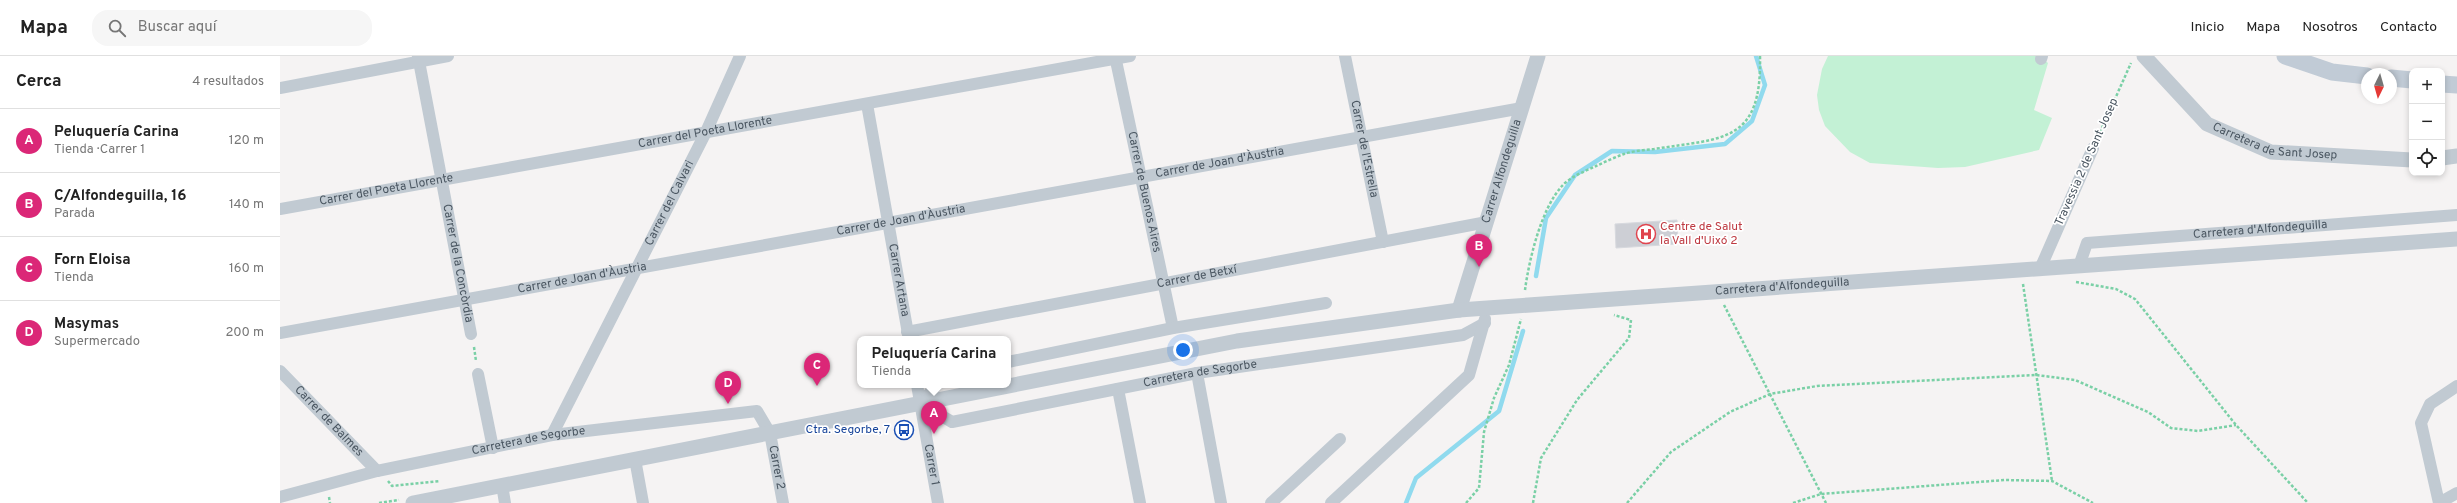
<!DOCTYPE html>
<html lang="es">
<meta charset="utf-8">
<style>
body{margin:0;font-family:Overpass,sans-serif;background:#f6f6f6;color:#222}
.controls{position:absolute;right:12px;top:12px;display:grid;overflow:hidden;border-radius:8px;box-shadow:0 2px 6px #0003}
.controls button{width:36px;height:36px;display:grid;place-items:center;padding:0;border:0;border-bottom:1px solid #e0e0e0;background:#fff;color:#222;font:20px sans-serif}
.compass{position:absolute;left:2081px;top:12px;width:36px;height:36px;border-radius:50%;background:#fff;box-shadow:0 2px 6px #0003;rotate:185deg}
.you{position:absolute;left:903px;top:294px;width:14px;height:14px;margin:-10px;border:3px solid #fff;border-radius:50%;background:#1a73e8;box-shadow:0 0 0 6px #1a73e833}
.badge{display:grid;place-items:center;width:26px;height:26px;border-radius:50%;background:#db2777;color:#fff;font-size:13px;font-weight:700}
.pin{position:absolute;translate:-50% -33px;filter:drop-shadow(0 1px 2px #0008)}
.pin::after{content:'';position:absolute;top:21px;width:14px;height:12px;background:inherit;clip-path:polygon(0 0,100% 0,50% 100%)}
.popup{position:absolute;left:577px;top:280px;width:154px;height:52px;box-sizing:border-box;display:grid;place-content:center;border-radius:8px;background:#fff;filter:drop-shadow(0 1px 3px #0005);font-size:13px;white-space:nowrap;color:#767676}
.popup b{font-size:15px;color:#222}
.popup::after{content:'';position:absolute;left:50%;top:100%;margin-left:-8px;border:8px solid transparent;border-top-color:#fff}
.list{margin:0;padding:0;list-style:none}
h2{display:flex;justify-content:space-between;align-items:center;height:52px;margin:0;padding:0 16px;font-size:17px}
h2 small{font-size:13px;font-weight:400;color:#767676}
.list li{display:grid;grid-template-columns:26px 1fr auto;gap:12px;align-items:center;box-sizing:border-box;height:64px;padding:0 16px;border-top:1px solid #e0e0e0}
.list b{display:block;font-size:15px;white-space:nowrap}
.list p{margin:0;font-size:13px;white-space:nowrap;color:#767676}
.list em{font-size:13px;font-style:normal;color:#767676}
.icon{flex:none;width:22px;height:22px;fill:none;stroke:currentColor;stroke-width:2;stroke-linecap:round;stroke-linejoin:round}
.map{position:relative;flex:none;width:2177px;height:447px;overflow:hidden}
header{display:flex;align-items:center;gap:24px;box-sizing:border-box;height:56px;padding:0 20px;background:#fff;border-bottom:1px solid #e0e0e0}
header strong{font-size:19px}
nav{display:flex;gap:22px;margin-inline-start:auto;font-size:14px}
.search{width:280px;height:36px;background:#f6f6f6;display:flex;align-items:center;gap:10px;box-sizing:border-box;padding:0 14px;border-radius:16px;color:#767676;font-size:15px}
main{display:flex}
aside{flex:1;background:#fff}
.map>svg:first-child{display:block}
.green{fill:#c3f1d5}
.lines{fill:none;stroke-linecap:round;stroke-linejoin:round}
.stream{stroke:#90daee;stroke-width:4.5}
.building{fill:#cdcfd5;stroke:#d7d9de}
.path{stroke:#7ad0a6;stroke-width:2.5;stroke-dasharray:3 2;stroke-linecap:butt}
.minor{stroke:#c1cad2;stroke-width:12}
.tertiary{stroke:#c1cad2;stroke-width:15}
.secondary{stroke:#c1cbd6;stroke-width:17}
.labels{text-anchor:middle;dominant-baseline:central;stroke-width:3.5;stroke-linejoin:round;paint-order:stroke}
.street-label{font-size:12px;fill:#4a5661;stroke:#fff}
.health-label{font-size:12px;fill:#be3a42;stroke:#fff;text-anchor:start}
.transit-label{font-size:12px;fill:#164399;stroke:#fff;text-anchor:end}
</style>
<header>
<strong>Mapa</strong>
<div class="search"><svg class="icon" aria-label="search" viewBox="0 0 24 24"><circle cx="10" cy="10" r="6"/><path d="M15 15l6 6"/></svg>Buscar aquí</div>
<nav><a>Inicio</a><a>Mapa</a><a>Nosotros</a><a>Contacto</a></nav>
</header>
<main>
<aside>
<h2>Cerca<small>4 resultados</small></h2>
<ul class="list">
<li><span class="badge">A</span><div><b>Peluquería Carina</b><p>Tienda · Carrer 1</p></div><em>120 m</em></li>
<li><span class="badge">B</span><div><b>C/Alfondeguilla, 16</b><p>Parada</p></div><em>140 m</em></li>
<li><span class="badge">C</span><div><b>Forn Eloisa</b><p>Tienda</p></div><em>160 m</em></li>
<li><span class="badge">D</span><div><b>Masymas</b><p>Supermercado</p></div><em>200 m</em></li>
</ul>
</aside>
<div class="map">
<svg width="2177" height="447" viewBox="0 0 2177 447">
<rect width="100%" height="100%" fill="#f5f3f3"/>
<path class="green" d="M1548 0H1760L1768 7 1754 54 1772 62 1759 94 1685 111 1658 112 1590 107 1570 96 1545 70 1539 54 1537 39 1542 13Z"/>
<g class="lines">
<path class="stream" d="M1256 220 1266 162 1295 119 1332 95 1375 96 1445 88 1472 65 1485 29 1476 0
M1126 447 1136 422 1219 355 1243 275"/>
</g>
<path class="building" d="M1397 164 1398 188 1336 192 1335 168Z"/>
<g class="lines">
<path class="path" d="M1818 81 1851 7
M1796 226 1836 233 1855 243 1956 369 2028 447
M1743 228 1772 425
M1245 234C1249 204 1261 153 1282 130 1290 121 1305 115 1316 110 1325 106 1335 101 1344 98 1353 95 1364 94 1374 93 1444 82 1482 87 1480 0
M1444 249 1546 447
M194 291 196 305
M108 425 112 430 160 425
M49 441 50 447
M99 447 119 444
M1186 447 1199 432 1204 376 1214 342 1229 309 1241 263
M1253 447 1261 402 1297 344 1349 282 1351 264 1334 259
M1347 447 1391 396 1450 356 1490 338 1537 330 1756 319 1795 324 1868 356 1891 372 1918 375 1956 369
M1513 447 1541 438 1725 424 1772 425 1813 447"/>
<g class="minor">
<path id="s1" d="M138 0 191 278"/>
<path id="s2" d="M835 0 893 272"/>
<path id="s3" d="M1065 0 1103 186"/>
<path d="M1761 3 1762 0"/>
<path d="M0 32 168 0"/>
<path id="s4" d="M587 48 629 283"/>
<path id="s5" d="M0 153 850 0"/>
<path id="s6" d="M1799 210 1807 187 2177 159"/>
<path d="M1760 213 1813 92"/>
<path id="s7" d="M627 276 1207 166"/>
<path id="s8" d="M0 277 1242 52"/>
<path d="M728 306 893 272 1046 247"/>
<path id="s9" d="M0 315 97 415"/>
<path d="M917 317 941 447"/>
<path d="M198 318 213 392"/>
<path id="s10" d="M637 329 658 447"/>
<path d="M838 333 860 447"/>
<path id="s11" d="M640 347 672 366 917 317 1183 279 1205 267"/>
<path d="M640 347 657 329"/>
<path id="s12" d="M272 379 426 76 460 0"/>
<path d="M355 403 363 447"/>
<path d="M222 429 225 447"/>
<path id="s13" d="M0 441 97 415 272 379 477 355 490 377 503 447"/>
<path d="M991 447 1060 383"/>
<path d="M1051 447 1189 319 1205 263"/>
<path d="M2159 447 2141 367 2150 348 2177 330"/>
<path d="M2159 447 2177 437"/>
</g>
<g class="tertiary">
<path id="s14" d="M1864 0 1927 68 1991 96 2132 104"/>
<path d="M2162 102 2177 100"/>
<path id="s15" d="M1179 254 1258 0"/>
<path id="s16" d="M133 447 957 285 1179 254 2177 183"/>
</g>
<path class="secondary" d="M2005 0 2052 16 2087 20
M2111 22 2132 24
M2162 28 2177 29"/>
</g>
<defs>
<g id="hospital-ring" transform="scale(1)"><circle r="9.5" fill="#fff" stroke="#e0444e" stroke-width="1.5"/><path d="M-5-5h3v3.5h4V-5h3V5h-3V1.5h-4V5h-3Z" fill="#e0444e"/></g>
<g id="bus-ring" transform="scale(1)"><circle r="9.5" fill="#fff" stroke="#1a4fb4" stroke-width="1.5"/><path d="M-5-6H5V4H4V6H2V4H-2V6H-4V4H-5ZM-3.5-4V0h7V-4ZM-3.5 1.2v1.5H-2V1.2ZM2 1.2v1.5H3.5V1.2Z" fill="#1a4fb4"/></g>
</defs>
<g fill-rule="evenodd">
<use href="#hospital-ring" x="1366" y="178"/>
<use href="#bus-ring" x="624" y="374"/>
</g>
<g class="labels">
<g class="street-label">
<text stroke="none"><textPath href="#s5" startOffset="432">Carrer del Poeta Llorente</textPath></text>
<text stroke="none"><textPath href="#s14" startOffset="164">Carretera de Sant Josep</textPath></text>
<text stroke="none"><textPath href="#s3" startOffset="95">Carrer de l'Estrella</textPath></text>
<text transform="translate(1807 106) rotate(-66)">Travessia 2 de Sant Josep</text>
<text stroke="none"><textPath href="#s8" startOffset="955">Carrer de Joan d'Àustria</textPath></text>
<text stroke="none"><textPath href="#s15" startOffset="145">Carrer Alfondeguilla</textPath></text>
<text stroke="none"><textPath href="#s5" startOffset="108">Carrer del Poeta Llorente</textPath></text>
<text stroke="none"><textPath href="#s2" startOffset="139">Carrer de Buenos Aires</textPath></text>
<text stroke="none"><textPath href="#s12" startOffset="260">Carrer del Calvari</textPath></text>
<text stroke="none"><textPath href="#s8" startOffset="631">Carrer de Joan d'Àustria</textPath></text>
<text stroke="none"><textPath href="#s6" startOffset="198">Carretera d'Alfondeguilla</textPath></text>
<text stroke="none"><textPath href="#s1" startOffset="211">Carrer de la Concòrdia</textPath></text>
<text stroke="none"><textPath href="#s7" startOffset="295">Carrer de Betxí</textPath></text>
<text stroke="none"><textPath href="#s8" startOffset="307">Carrer de Joan d'Àustria</textPath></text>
<text stroke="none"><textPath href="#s4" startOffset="179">Carrer Artana</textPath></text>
<text stroke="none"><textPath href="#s16" startOffset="1388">Carretera d'Alfondeguilla</textPath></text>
<text stroke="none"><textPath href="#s11" startOffset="290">Carretera de Segorbe</textPath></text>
<text stroke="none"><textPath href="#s9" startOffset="70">Carrer de Balmes</textPath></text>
<text stroke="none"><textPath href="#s13" startOffset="255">Carretera de Segorbe</textPath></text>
<text stroke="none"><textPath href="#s10" startOffset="81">Carrer 1</textPath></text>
<text stroke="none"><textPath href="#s13" startOffset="546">Carrer 2</textPath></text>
</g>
<g class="health-label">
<text x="1380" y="171">Centre de Salut<tspan x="1380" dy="14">la Vall d'Uixó 2</tspan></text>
</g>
<g class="transit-label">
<text x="610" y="374">Ctra. Segorbe, 7</text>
</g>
</g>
</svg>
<div class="controls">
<button>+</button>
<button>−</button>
<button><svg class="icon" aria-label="locate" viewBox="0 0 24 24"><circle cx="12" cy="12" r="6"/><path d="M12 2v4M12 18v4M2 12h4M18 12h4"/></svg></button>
</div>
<svg class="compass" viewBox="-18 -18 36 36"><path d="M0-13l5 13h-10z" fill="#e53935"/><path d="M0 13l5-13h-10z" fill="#767676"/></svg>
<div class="you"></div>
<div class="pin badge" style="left:654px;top:378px">A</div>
<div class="popup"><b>Peluquería Carina</b>Tienda</div>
<div class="pin badge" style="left:1199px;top:211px">B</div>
<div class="pin badge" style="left:537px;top:330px">C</div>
<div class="pin badge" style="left:448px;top:348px">D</div>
</div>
</main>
